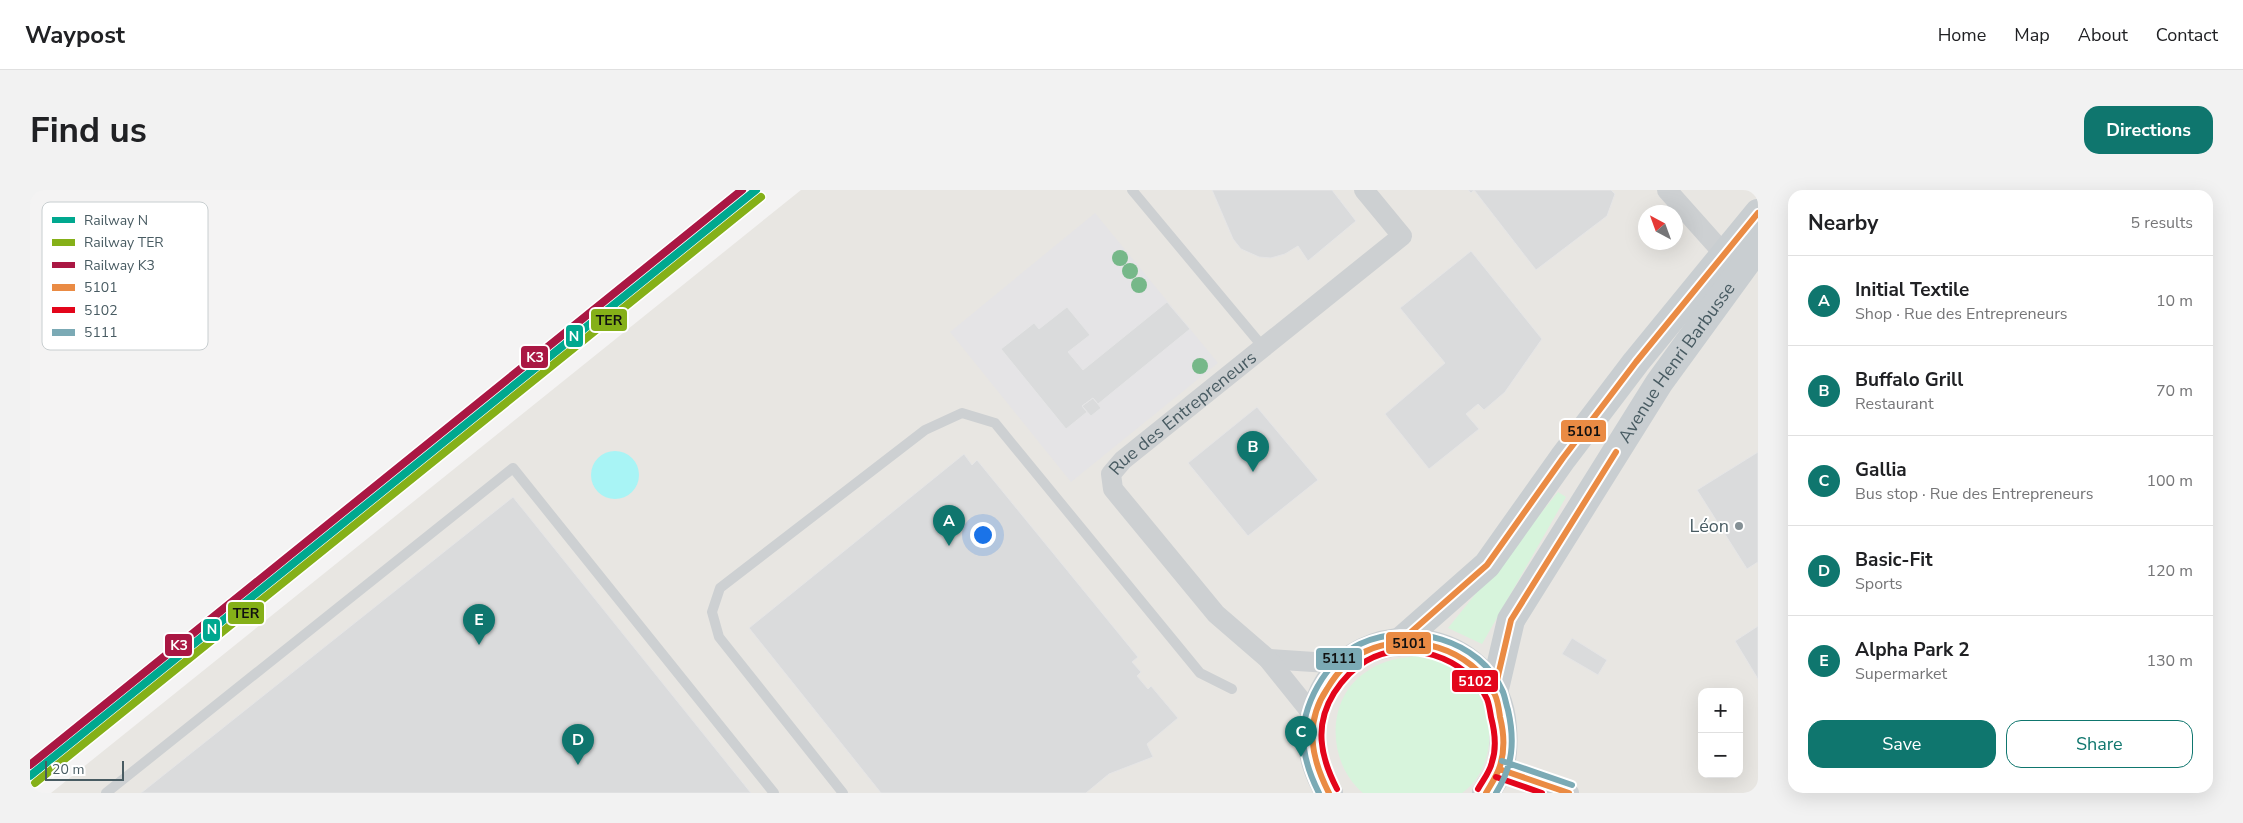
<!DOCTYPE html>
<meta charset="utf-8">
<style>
body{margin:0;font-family:"Nunito Sans",sans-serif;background:#f2f2f2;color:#202124}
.controls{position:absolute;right:15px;bottom:15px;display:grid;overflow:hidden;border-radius:10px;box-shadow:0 5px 20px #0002}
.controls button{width:45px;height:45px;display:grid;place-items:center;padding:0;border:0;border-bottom:1px solid #e0e0e0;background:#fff;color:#202124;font:25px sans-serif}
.compass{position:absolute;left:1608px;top:15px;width:45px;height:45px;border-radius:50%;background:#fff;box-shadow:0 5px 20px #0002;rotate:319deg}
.scale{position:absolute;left:15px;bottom:12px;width:79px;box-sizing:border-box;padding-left:5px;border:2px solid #485b62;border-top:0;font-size:14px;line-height:18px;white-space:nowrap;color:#485b62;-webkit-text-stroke:4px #fff;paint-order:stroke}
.you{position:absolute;left:952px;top:344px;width:18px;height:18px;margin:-12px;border:4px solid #fff;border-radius:50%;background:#1a73e8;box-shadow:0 0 0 8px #1a73e833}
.badge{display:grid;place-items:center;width:32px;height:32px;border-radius:50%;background:#0f766e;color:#fff;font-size:16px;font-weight:700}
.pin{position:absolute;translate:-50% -41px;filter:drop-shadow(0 1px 2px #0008)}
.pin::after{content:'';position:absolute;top:26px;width:18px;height:15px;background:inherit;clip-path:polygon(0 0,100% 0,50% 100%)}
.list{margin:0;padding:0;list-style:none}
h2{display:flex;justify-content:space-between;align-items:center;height:65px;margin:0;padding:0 20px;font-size:21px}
h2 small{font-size:16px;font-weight:400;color:#757577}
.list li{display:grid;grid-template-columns:32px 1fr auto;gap:15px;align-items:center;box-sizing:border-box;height:90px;padding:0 20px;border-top:1px solid #e0e0e0}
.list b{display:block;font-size:19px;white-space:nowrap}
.list p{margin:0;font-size:16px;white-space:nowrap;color:#757577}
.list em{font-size:16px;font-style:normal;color:#757577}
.actions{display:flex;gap:10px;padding:15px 20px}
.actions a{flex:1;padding:11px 0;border:1px solid #0f766e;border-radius:15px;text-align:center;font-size:18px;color:#0f766e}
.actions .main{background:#0f766e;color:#fff}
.map{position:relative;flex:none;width:1728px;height:603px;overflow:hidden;border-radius:15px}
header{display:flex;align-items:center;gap:30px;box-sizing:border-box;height:70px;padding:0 25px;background:#fff;border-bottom:1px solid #e0e0e0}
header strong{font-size:24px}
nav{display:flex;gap:28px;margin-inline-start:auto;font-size:18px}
.intro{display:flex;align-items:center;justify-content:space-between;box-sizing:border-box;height:120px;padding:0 30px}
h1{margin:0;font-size:35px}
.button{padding:12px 22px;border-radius:15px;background:#0f766e;color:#fff;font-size:18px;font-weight:700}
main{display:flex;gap:30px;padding:0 30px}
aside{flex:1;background:#fff;border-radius:15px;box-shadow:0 5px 20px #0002}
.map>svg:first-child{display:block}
.commercial{fill:#e8e6e2;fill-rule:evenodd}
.education{fill:#e5e4e6}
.green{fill:#d7f4dc}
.water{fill:#a8f4f5}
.building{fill:#dadbdc;stroke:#e5e5e6}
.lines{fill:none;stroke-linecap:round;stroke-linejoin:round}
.lane{stroke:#cdd0d2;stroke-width:10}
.street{stroke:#cdd0d2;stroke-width:20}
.primary{stroke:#c9ced1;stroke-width:28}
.bus-1-casing{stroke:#fff;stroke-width:10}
.bus-2-casing{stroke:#fff;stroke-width:10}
.bus-3-casing{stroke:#fff;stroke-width:10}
.bus-1{stroke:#ea8b44;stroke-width:6}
.bus-2{stroke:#e3051b;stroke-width:6}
.bus-3{stroke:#7baab5;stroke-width:6}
.rail-1-casing{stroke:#fff;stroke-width:11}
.rail-2-casing{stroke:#fff;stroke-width:11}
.rail-3-casing{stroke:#fff;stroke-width:11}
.rail-1{stroke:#00a88f;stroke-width:8}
.rail-2{stroke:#85b018;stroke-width:8}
.rail-3{stroke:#aa1743;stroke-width:8}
.tree{fill:#76b889}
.poi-dot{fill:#849095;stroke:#fff;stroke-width:2}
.labels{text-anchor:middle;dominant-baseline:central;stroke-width:4;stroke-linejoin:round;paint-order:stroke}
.street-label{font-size:18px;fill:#485b62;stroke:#fff}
.poi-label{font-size:18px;fill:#485b62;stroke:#fff;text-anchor:end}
.key{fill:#fff;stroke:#c8ced0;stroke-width:1}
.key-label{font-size:14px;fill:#485b62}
.line-badge{stroke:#fff;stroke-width:2}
.badge-label{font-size:14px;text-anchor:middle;font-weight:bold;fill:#fff}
.pale-badge-label{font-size:14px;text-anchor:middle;font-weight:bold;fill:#111}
</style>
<header>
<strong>Waypost</strong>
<nav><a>Home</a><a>Map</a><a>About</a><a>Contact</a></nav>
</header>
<div class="intro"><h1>Find us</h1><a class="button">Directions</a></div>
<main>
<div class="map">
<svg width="1728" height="603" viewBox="0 0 1728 603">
<rect width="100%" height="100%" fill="#f4f3f3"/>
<path class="commercial" d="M771 0H1728V603H21ZM1616 22H1646V52H1616ZM1672 502H1709V584H1672Z"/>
<path class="education" d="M1065 23 1188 173 1041 292 920 142Z"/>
<path class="green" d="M1528 302 1536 307 1452 454 1418 438Z
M1387 466C1404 470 1419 474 1433 484 1468 512 1469 577 1432 603H1333C1296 572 1295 506 1339 480 1354 470 1369 468 1387 466Z"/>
<path class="water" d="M561 285a24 24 0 1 1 48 0a24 24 0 1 1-48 0Z"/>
<path class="building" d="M1182 0H1302L1326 31 1278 71 1268 56 1255 64 1241 68 1229 67 1211 59 1203 49Z
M1438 0H1581L1585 4 1577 26 1506 80 1444 0 1441 3Z
M1441 61 1512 149 1475 202 1454 220 1448 214 1436 224 1449 239 1399 279 1355 224 1415 173 1370 118Z
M1137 112 1160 139 1068 214 1063 208 1052 216 1057 222 1036 239 971 159 1004 133 1009 139 1037 117 1060 145 1038 162 1053 180Z
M1063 208 1071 218 1061 226 1052 216Z
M1227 217 1288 290 1218 346 1158 273Z
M1728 262V372L1717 379 1667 300Z
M934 264 942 275 947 270 1108 467 1102 472 1111 482 1107 486 1118 499 1121 496 1148 528 1117 554 1123 567 1079 584 1056 603H851L719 438Z
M483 307 721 603H111Z
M1728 436V489L1705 451Z
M1542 448 1577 470 1568 485 1532 464Z"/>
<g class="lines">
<path class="lane" d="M1102 0 1233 157
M76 603 483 278 744 603
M813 603 689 447 682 422 690 398 895 240 932 223 965 233 1170 483 1202 499"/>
<g class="street">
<path d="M1637 0 1694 64"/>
<path d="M1238 469 1314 474"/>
<path id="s1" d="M1283 525 1238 469 1186 424 1083 299 1081 284 1093 270 1372 46 1334 0"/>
<path d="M1469 579 1539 603"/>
</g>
<g class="primary">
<path d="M1372 450 1457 375 1533 268 1606 172 1728 23"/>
<path id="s2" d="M1464 503 1481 430 1629 193 1728 57"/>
<path d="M1299 603C1281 571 1275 544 1290 509 1327 419 1467 440 1473 538 1474 552 1474 567 1469 580 1466 588 1460 595 1456 603"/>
</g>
<g class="bus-1-casing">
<path id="bus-1" d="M1372 450 1457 375 1533 268 1606 172 1728 23
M1464 503 1481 430 1586 262
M1469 579 1539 603
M1299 603C1281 568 1274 533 1297 499 1306 484 1317 470 1334 462 1379 440 1443 458 1465 505 1468 511 1469 520 1470 527 1474 543 1475 560 1470 576 1467 586 1461 594 1456 603"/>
</g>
<g class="bus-2-casing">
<path id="bus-2" d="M1466 587 1512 603
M1307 599C1290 566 1284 535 1304 503 1313 489 1322 479 1336 471 1375 447 1438 467 1457 509 1459 514 1460 521 1461 527 1465 542 1467 557 1462 572 1460 582 1453 590 1448 599"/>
</g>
<g class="bus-3-casing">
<path id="bus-3" d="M1472 571 1542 595
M1289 603C1268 562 1267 528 1292 489 1301 475 1315 461 1330 454 1380 431 1450 449 1473 502 1475 507 1476 514 1478 520 1485 551 1483 576 1466 603"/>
</g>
<use href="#bus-1" class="bus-1"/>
<use href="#bus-2" class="bus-2"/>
<use href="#bus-3" class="bus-3"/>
<g class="rail-1-casing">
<path id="rail-1" d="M0 586 726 0"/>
</g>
<g class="rail-2-casing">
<path id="rail-2" d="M5 593 731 7"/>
</g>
<g class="rail-3-casing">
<path id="rail-3" d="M0 575 712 0"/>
</g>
<use href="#rail-1" class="rail-1"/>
<use href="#rail-2" class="rail-2"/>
<use href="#rail-3" class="rail-3"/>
</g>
<g class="tree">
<circle cx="1090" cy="68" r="8"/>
<circle cx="1100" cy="81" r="8"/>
<circle cx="1109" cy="95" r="8"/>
<circle cx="1170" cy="176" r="8"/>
</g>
<circle class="poi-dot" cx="1709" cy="336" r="5"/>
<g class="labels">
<g class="street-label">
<text stroke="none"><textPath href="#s2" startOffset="381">Avenue Henri Barbusse</textPath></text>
<text stroke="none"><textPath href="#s1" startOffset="412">Rue des Entrepreneurs</textPath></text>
</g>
<g class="poi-label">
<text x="1699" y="336">Léon</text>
</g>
</g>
<rect x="12" y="12" width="166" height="148" rx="8" class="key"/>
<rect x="22" y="27" width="23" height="6" fill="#00a88f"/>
<rect x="22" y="49" width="23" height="7" fill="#85b018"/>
<rect x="22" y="72" width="23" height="6" fill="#aa1743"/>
<rect x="22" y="94" width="23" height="7" fill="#ea8b44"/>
<rect x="22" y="117" width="23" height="6" fill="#e3051b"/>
<rect x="22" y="139" width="23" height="7" fill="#7baab5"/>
<g class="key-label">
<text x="54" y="35">Railway N</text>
<text x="54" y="57">Railway TER</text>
<text x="54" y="80">Railway K3</text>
<text x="54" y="102">5101</text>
<text x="54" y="125">5102</text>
<text x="54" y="147">5111</text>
</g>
<g class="line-badge">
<rect x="560" y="118" width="38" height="24" rx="5" fill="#85b018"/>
<rect x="535" y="134" width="19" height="24" rx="5" fill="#00a88f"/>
<rect x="490" y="155" width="29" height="24" rx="5" fill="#aa1743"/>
<rect x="1530" y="229" width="47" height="24" rx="5" fill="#ea8b44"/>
<rect x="197" y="411" width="38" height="24" rx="5" fill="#85b018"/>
<rect x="172" y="428" width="19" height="24" rx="5" fill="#00a88f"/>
<rect x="1355" y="441" width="47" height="24" rx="5" fill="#ea8b44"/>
<rect x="134" y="443" width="29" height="24" rx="5" fill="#aa1743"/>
<rect x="1285" y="457" width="48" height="24" rx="5" fill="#7baab5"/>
<rect x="1421" y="479" width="48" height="24" rx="5" fill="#e3051b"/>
</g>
<g class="badge-label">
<text x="544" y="151">N</text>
<text x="505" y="172">K3</text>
<text x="182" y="444">N</text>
<text x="149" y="460">K3</text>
<text x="1445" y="496">5102</text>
</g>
<g class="pale-badge-label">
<text x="579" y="135">TER</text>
<text x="1554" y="246">5101</text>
<text x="216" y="428">TER</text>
<text x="1379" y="458">5101</text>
<text x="1309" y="473">5111</text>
</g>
</svg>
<div class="controls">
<button>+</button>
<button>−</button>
</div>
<svg class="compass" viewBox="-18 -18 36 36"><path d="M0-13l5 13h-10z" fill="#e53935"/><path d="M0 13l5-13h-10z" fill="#757577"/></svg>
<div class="scale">20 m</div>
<div class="you"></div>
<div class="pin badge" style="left:919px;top:356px">A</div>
<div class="pin badge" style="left:1223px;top:282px">B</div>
<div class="pin badge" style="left:1271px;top:567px">C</div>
<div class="pin badge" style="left:548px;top:575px">D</div>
<div class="pin badge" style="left:449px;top:455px">E</div>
</div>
<aside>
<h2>Nearby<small>5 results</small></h2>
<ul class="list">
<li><span class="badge">A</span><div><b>Initial Textile</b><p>Shop · Rue des Entrepreneurs</p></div><em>10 m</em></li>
<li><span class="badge">B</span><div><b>Buffalo Grill</b><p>Restaurant</p></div><em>70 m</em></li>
<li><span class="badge">C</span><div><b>Gallia</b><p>Bus stop · Rue des Entrepreneurs</p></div><em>100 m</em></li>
<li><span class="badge">D</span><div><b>Basic-Fit</b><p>Sports</p></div><em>120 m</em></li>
<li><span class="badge">E</span><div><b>Alpha Park 2</b><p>Supermarket</p></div><em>130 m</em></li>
</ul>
<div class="actions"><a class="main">Save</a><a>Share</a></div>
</aside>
</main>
